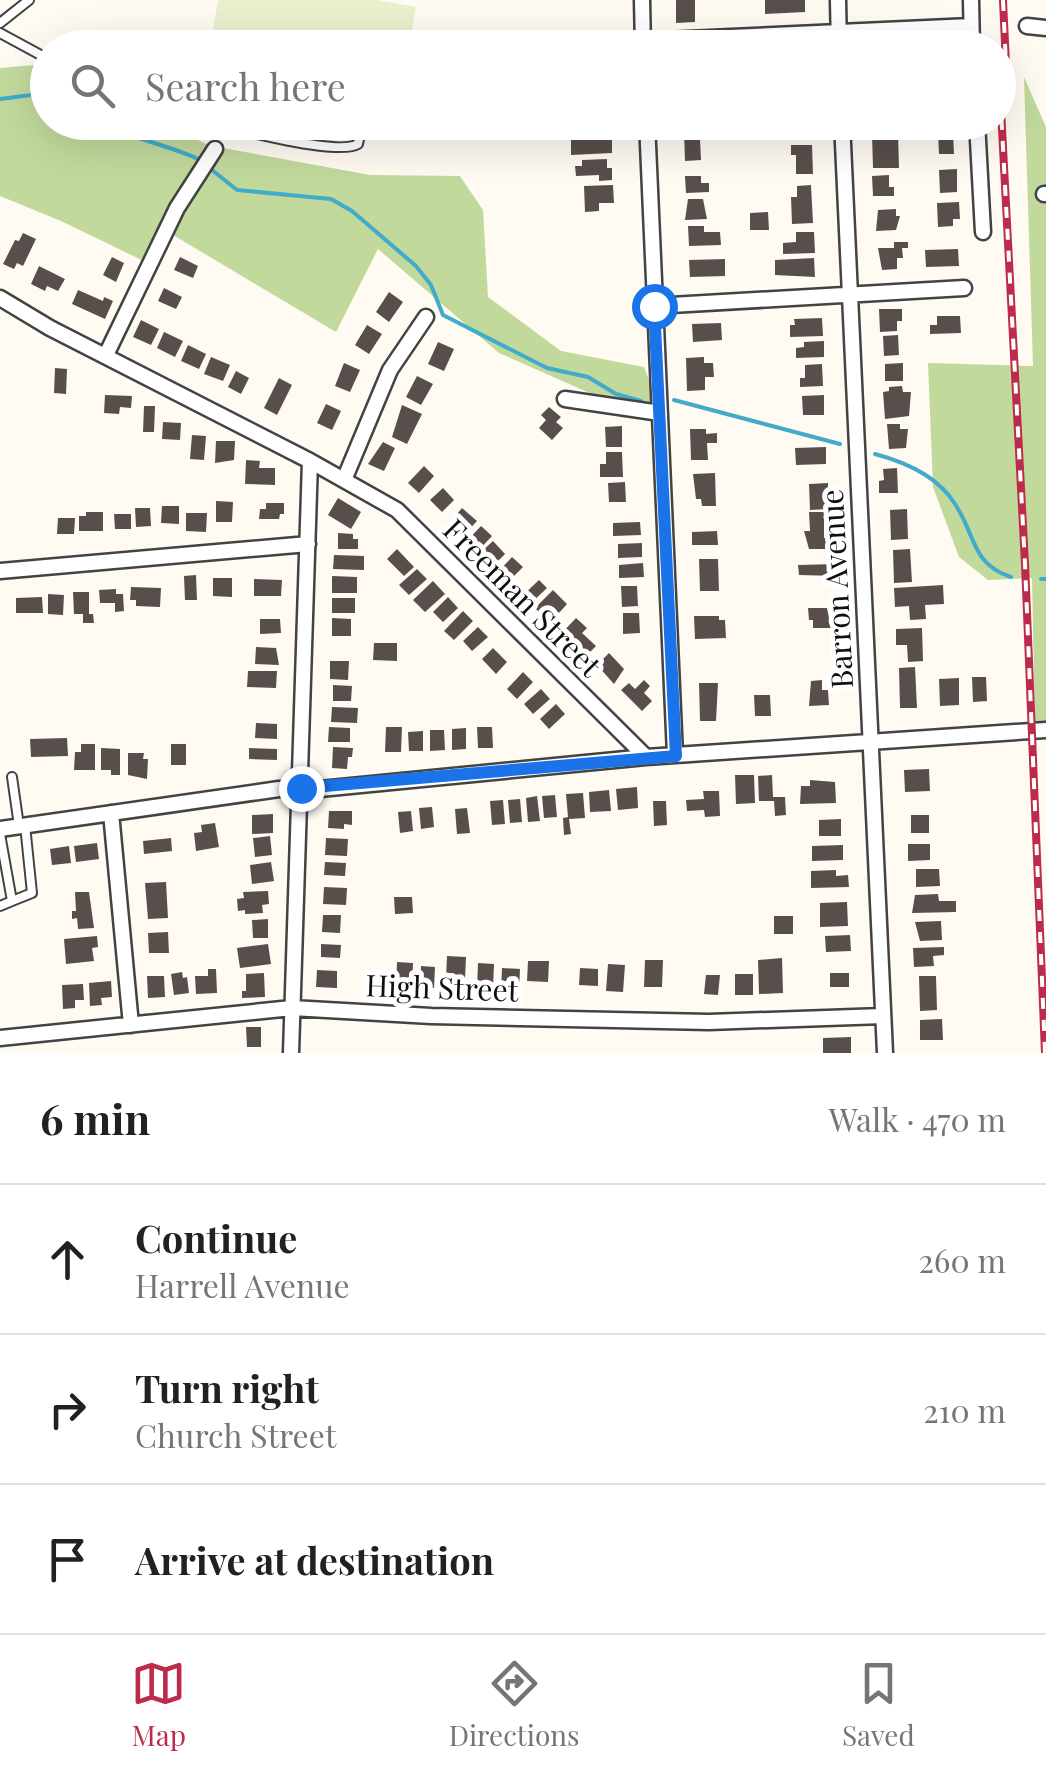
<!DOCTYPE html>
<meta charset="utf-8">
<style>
body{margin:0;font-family:"Playfair Display",serif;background:#f2f2f2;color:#202124}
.stop{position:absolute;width:30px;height:30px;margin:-22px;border:8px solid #1a73e8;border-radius:50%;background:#fff}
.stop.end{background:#1a73e8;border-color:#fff;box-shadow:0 2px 10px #0008}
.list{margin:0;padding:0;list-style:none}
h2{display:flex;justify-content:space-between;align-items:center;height:130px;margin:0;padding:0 40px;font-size:42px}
h2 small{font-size:32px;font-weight:400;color:#757577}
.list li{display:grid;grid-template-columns:65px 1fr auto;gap:30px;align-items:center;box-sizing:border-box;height:150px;padding:0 40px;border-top:2px solid #e0e0e0}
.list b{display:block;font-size:38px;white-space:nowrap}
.list p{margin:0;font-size:32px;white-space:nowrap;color:#757577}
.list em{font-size:32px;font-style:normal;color:#757577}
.icon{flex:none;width:55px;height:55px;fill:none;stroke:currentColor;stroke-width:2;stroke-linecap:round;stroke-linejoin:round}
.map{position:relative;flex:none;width:1046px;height:1053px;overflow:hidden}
.search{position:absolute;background:#fff;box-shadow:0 10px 40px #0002;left:30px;right:30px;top:30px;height:110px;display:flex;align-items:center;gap:25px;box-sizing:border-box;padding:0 35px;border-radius:55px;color:#757577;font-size:38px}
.sheet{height:580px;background:#fff}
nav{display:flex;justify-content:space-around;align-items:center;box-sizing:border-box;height:140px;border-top:2px solid #e0e0e0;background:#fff;font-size:28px;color:#757577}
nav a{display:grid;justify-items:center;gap:5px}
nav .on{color:#bd2b4a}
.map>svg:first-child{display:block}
.forest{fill:#c2d99c}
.pitch{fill:#eaf0ce}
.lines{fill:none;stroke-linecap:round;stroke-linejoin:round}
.stream{stroke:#42aaca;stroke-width:4}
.building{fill:#584f4c}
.lane-casing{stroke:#434343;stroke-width:12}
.street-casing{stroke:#434343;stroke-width:19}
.lane{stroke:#fff;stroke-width:8}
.street{stroke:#fff;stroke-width:14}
.rail-casing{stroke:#bd2b4a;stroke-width:8}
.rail{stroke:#fff;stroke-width:4;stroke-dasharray:11;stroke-linecap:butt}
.route{stroke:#1a73e8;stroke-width:12}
.labels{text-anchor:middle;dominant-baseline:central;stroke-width:10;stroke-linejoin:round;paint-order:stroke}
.street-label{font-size:30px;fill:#101010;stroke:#fff}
</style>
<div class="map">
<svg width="1046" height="1053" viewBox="0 0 1046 1053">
<rect width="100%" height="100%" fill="#fffbf3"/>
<path class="forest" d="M34 65 47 73 48 122 157 123 212 146 370 175 460 176 483 210 488 297 561 351 644 367 658 403 619 406 499 353 378 249 336 332 173 235 154 266 61 221 0 196V68Z
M1024 77 1046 127V732L1035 731 1032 578 988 580 959 557 933 487 928 363 1033 366Z"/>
<path class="pitch" d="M218 0H376L416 7 409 47H210Z"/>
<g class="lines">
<path class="stream" d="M0 99 39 94 48 97
M100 122C131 139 166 144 198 159
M212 170 237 190 331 199 352 211 416 266 431 285 443 315 547 368 588 377 616 394 641 401
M674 400 840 444
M875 454C905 462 938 476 955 504 976 535 971 564 1011 577
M1041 579H1046"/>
</g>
<path class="building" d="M676 0H695V22L676 23Z
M765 0H805V12L765 14Z
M704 130V139H700L701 160 685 161 684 131Z
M953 132 954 154H939L938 133Z
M898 133 899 168H873L872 134Z
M580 134H601V140H612V153L571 155V140H580Z
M791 145H812L813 174H796V155H791Z
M607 159V168H612V180L599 181V175L576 176 575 166H582V160Z
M957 169V192L940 193 939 170Z
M889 175V187H894V196H873L872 176Z
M685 176H701V183H709V192L686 193Z
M613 185 614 203H599V211L585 212 584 186Z
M811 185 813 223 792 224 791 197H797V186Z
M688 199H703L707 219 685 220Z
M959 202 960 219H953V226L938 227 937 203Z
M896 209V216H900L896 230 876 231 878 210Z
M768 212 769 230H750V213Z
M688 226H704V232H720L721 245 689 246Z
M796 232H814L815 253 783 254V243L796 242Z
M23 233 36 239 23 266 17 263 14 269 3 264 15 240 19 241Z
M894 242H908V248H902L903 258H897V269L882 270 878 248H894Z
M958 249 959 266 926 267 925 250Z
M112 257 124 263 116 282 103 275Z
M180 257 198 266 193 278 174 270Z
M814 258 815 277 775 275V260Z
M725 259V276L690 277 689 260Z
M39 266 65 279 58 291 47 286 45 291 31 284Z
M164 288 182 297 176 309 158 301Z
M78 290 103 301 104 297 113 301 105 319 72 304Z
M389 292 403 302 389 322 376 312Z
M879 309H902V321H897V331L880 332Z
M937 316H960L961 333 930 334V325H937Z
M822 318 823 336 790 337V325H795L794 319Z
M141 320 159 329 151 345 133 337Z
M721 323 722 340 693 342 692 324Z
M367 325 382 334 369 354 355 345Z
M164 332 183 341 175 357 157 348Z
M898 335 899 355 884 356 883 336Z
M824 341V357L796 358V348L804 347V342Z
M438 342 454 349 444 371 428 364Z
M188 345 206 354 199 369 181 361Z
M211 357 230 365 223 381 204 374Z
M704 357V363H713L714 377H705V390L687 391 686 358Z
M344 363 360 370 350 392 335 386Z
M903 363V381H885V364Z
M822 364 823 386 800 387V378H805V365Z
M55 368 67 369 66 394 54 393Z
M236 371 249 378 241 394 228 387Z
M417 376 433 384 421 405 406 397Z
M279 378 292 385 277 415 264 408Z
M902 386 903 392H911L909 416 885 419 883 392 889 391V387Z
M105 395 132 396 131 408 120 407 119 414 104 413Z
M824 395V415H803L802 396Z
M326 404 341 411 332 430 317 423Z
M402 405 422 414 407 444 392 437Z
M144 406H155L154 432H143Z
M549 407 561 417 556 422 563 428 552 440 539 428 546 420 541 415Z
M163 422 181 423 180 440 162 439Z
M887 424H900V429H908L906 448 889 449Z
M622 426V447H606L605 427Z
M690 429H706V434L717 433V443H707L708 460H691Z
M192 435 206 436 204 460 190 459Z
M216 441H235L234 460 215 463Z
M383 442 395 448 384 471 368 464Z
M826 447V464L796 465 795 448Z
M606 452H622L623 477H600V464H606Z
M246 460 260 461 259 468H275V485L245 484Z
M424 466 434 476 419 493 408 483Z
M897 468 898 493H879V481L884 480 883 469Z
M715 473 716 506H702L701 499H696L693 474Z
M625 482 626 502H609L608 483Z
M828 483V509L810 510 809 484Z
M443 488 454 500 442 512 430 500Z
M338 498 361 512 351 529 328 515Z
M216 501 233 502 232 522H216Z
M266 503H284V514H280L279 519H259L260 509H266Z
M162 506H179V524L161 523Z
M135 508H150L151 526 136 527Z
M462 508 477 521 465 534 451 521Z
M907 509 908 539 891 540 890 510Z
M86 512H103V531H79V516H86Z
M809 512H824V538H831V549H809L804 531H810Z
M186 513H207L206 532 186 531Z
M114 514H131V529H115Z
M58 518H75L74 534H57Z
M640 522 641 535 613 536V523Z
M481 526 492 536 477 552 466 542Z
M717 531 718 545H692V532Z
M338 533 353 534V539H358V549H338Z
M493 541 505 554 492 567 479 554Z
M642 543V557L618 558V544Z
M397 549 414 567 404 576 387 559Z
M910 549 912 582 894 583 893 550Z
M334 555 364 556V570L333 569Z
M512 557 523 567 507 583 497 573Z
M699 559H718L719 591H700Z
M643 563 644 577 619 578V565Z
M837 564V576L799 575 798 565Z
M417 569 427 579 409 595 399 585Z
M196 575 197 600H185L184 576Z
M332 576 357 577V593H332Z
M213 578H232V597L213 596Z
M254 579 282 580 281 596H254Z
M539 580 547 588 527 607 519 599Z
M433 581 445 594 425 612 413 600Z
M943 585 944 604 925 605 926 619 910 620 909 606 895 607 894 588Z
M621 586H637L638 606 622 607Z
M131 587 161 588 160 607 136 606V600H130Z
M116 589V594H123L124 611 115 612V603H100L99 590Z
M553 590 567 604 550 623 535 608Z
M73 592H89V614H93L94 623H83V614H74Z
M48 594 64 595 63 615 48 614Z
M42 597 43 613H16V598Z
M448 597 458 608 443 622 433 612Z
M332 598H355V613H332Z
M808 608H827L831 628H813V620H809Z
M463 611 473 621 454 640 444 631Z
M623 613H639L640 633 623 634Z
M694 616H719V620H725L726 638 695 639Z
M332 618 351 619V636H332Z
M576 618 587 628 582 633 596 646 587 655 573 641 570 645 560 635Z
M260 619H280L281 633 260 634Z
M478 627 488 637 472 651 463 641Z
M922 628 923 661 908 662 907 645H896V629Z
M374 643H397V661L373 660Z
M256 647 276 648 279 665 255 664Z
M493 648 507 662 496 674 482 659Z
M609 653 624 669 614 684 597 665Z
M330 661H349L348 680 330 679Z
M915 667 917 708H900L899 668Z
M248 671H277L276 688 247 687Z
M523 672 533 682 517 699 507 689Z
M972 677H986L987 701 973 702Z
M959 678V705L940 706 939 679Z
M644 680 650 686 644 693 652 701 642 711 621 690 629 683 635 689Z
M822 680V690H828L829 705 809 706 811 681Z
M699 683H718L716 721H700Z
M333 685 352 686 351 701H333Z
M541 689 550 699 533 714 524 704Z
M754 695H770L771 716H755Z
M556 704 565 714 549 729 540 719Z
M332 707 358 708 357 723 331 722Z
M256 723 277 724V739L255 738Z
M329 727 350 728V742H328Z
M386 727H402L401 752H385Z
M477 727H492L493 748H478Z
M466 728V749L452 750V729Z
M430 730H444L445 750 430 751Z
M423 731V751H409L408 732Z
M67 738 68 756 31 757 30 739Z
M81 744H95V770H74L75 752H81Z
M171 744H186V765H171Z
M333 747 353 748 352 757H348L347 769 332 768Z
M101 748 120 749V775H111V770H101Z
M249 748 277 749V760L249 759Z
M128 753H144L143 759H148L147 779 128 775Z
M929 769 930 791 905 792 904 770Z
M735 775H754L755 803 736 804Z
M772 775 773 797H785L786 815 775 816 774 801H759L758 776Z
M810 780 835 782 836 803 800 804 801 786H810Z
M637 787 638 808 618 810 616 789Z
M609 790 611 811 590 812 589 792Z
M703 791H719L720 816 705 817 704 810 687 811 686 800 704 799Z
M583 793 585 818 569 819 571 834 564 835 563 818 568 817 566 794Z
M555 795 557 817 544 818 542 796Z
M537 796 540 821 528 822 526 798Z
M520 799 522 822 510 823 508 800Z
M503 800 505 824 492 825 490 801Z
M653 801H666L667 825 654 826Z
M432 807 434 827 421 829 419 808Z
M467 808 470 833 457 834 455 809Z
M329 811H352V825L344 824V829L328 828Z
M411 811 413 831 400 833 398 812Z
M273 814V833L252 834V815Z
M911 815H929V833H911Z
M841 819V836H819V820Z
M215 823 219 847 196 851 194 833 202 832 201 825Z
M270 836 272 855 255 857 253 838Z
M171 838 172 851 144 854 143 841Z
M326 838 348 839 347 856 325 855Z
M97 843 99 859 76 862 74 846Z
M908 844H930V860L908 861Z
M843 845V860L812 861V846Z
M69 846 71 863 52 865 50 849Z
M271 862 274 881 252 884 250 865Z
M325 862 346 863 345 876 324 875Z
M916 869H939L940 886 916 887Z
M836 870V876L848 875 849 887 811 888V871Z
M166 882 168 918 148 919 145 883Z
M324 887 347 888 346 905 323 904Z
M268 891 269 904 262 905 263 913 245 914V910L238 911 237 899 244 898 243 892Z
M75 892H89L94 928 78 929 77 918 72 919V911H76Z
M938 894 939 901H956V912L912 913 915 895Z
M394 897H412L413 913 395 914Z
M847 902 848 926 820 927V903Z
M323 915H341L340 933 322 932Z
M774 916H793V934H774Z
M268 919V938H253L252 920Z
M941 921 942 940 920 941 915 922Z
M168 932 169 953H149L148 933Z
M850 935 851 951 826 952 825 936Z
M97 936 98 947 92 948 94 961 66 964 64 939Z
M268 944 271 964 240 968 237 948Z
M321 944 341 945 340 958 321 957Z
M944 947V955L933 956 934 966 914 967 913 948Z
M447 956 466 957 465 979 446 978Z
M782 958 783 993 759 994 758 960Z
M645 960H663L662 987H644Z
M528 961H549L548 982 527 981Z
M397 962 413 963 412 988 396 987Z
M478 963 494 964 493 989 477 988Z
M608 964 625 965 623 992 606 991Z
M421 966 435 967 434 988 420 987Z
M502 968 520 969 519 991 501 990Z
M580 968 598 969V986L579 985Z
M208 969H216L217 993 196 994 195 976H208Z
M317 970 337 971V988L316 987Z
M182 972 183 978 187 977 189 993 174 995 171 974Z
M264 973 265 997 242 998V991H246V974Z
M830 973H849V987H830Z
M735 974H753V995H735Z
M706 975H720L718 995 704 994Z
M147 976H164L165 997 148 998Z
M919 976H936L937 1010 920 1011Z
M111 981 112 997 101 998 102 1005 90 1006 89 983Z
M83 984 84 1000H75V1008L63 1009 62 985Z
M942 1019 943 1040H920V1020Z
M246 1027H261V1047H247Z
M851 1037V1053H823V1038Z"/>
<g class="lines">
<g class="lane-casing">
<path id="lane" d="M0 23 29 0
M0 33 48 59
M212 122C237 130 339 156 358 144L362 126
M12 777 19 826
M0 834 12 901 0 906
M12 901 32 893 25 825"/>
</g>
<g class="street-casing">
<path id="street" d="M642 0 643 47
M838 0 839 48
M971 0 972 48
M1027 26 1046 28
M643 41 971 26
M647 122 675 755
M842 122 885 1053
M977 122 983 232
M1044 194H1046
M0 298 50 328 310 461 397 510 646 757 1046 730
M654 306 964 288
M106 355 177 208 215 149
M565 399 660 413
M344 480 390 370 426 317
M0 571 308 544
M111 813 131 1025
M0 829 279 789H320L646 757
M0 1038 292 1008 431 1016 709 1022 883 1016
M291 1053 310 461"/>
</g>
<use href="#lane" class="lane"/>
<use href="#street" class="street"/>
<g class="rail-casing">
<path id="rail" d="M1003 0 1006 65
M998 53 1025 564 1045 1053"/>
</g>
<use href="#rail" class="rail"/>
</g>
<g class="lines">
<path class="route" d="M301 788 676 756 654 306"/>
</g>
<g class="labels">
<g class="street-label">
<text transform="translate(836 589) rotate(-93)">Barron Avenue</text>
<text transform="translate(523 597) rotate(45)">Freeman Street</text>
<text transform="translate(442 987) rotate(2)">High Street</text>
</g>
</g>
</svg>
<div class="stop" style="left:654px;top:306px"></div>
<div class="stop end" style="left:301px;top:788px"></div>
<div class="search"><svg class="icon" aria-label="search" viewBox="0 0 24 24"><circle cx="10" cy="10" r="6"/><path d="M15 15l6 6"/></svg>Search here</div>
</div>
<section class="sheet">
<h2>6 min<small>Walk · 470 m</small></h2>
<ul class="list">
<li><svg class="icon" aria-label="ahead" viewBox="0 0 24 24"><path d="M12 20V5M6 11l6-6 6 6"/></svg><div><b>Continue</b><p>Harrell Avenue</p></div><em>260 m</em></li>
<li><svg class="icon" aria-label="right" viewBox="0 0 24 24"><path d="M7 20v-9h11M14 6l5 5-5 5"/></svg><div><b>Turn right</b><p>Church Street</p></div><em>210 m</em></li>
<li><svg class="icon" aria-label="arrive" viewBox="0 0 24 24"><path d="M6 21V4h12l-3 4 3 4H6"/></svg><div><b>Arrive at destination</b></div></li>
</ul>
</section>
<nav>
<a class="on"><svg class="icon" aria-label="map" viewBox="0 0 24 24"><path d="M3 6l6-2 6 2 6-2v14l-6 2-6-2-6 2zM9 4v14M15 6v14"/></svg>Map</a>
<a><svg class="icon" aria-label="directions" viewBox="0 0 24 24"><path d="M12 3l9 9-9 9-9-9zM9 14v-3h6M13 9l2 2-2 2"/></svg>Directions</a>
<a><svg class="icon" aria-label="saved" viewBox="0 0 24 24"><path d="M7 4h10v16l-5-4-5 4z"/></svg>Saved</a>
</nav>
